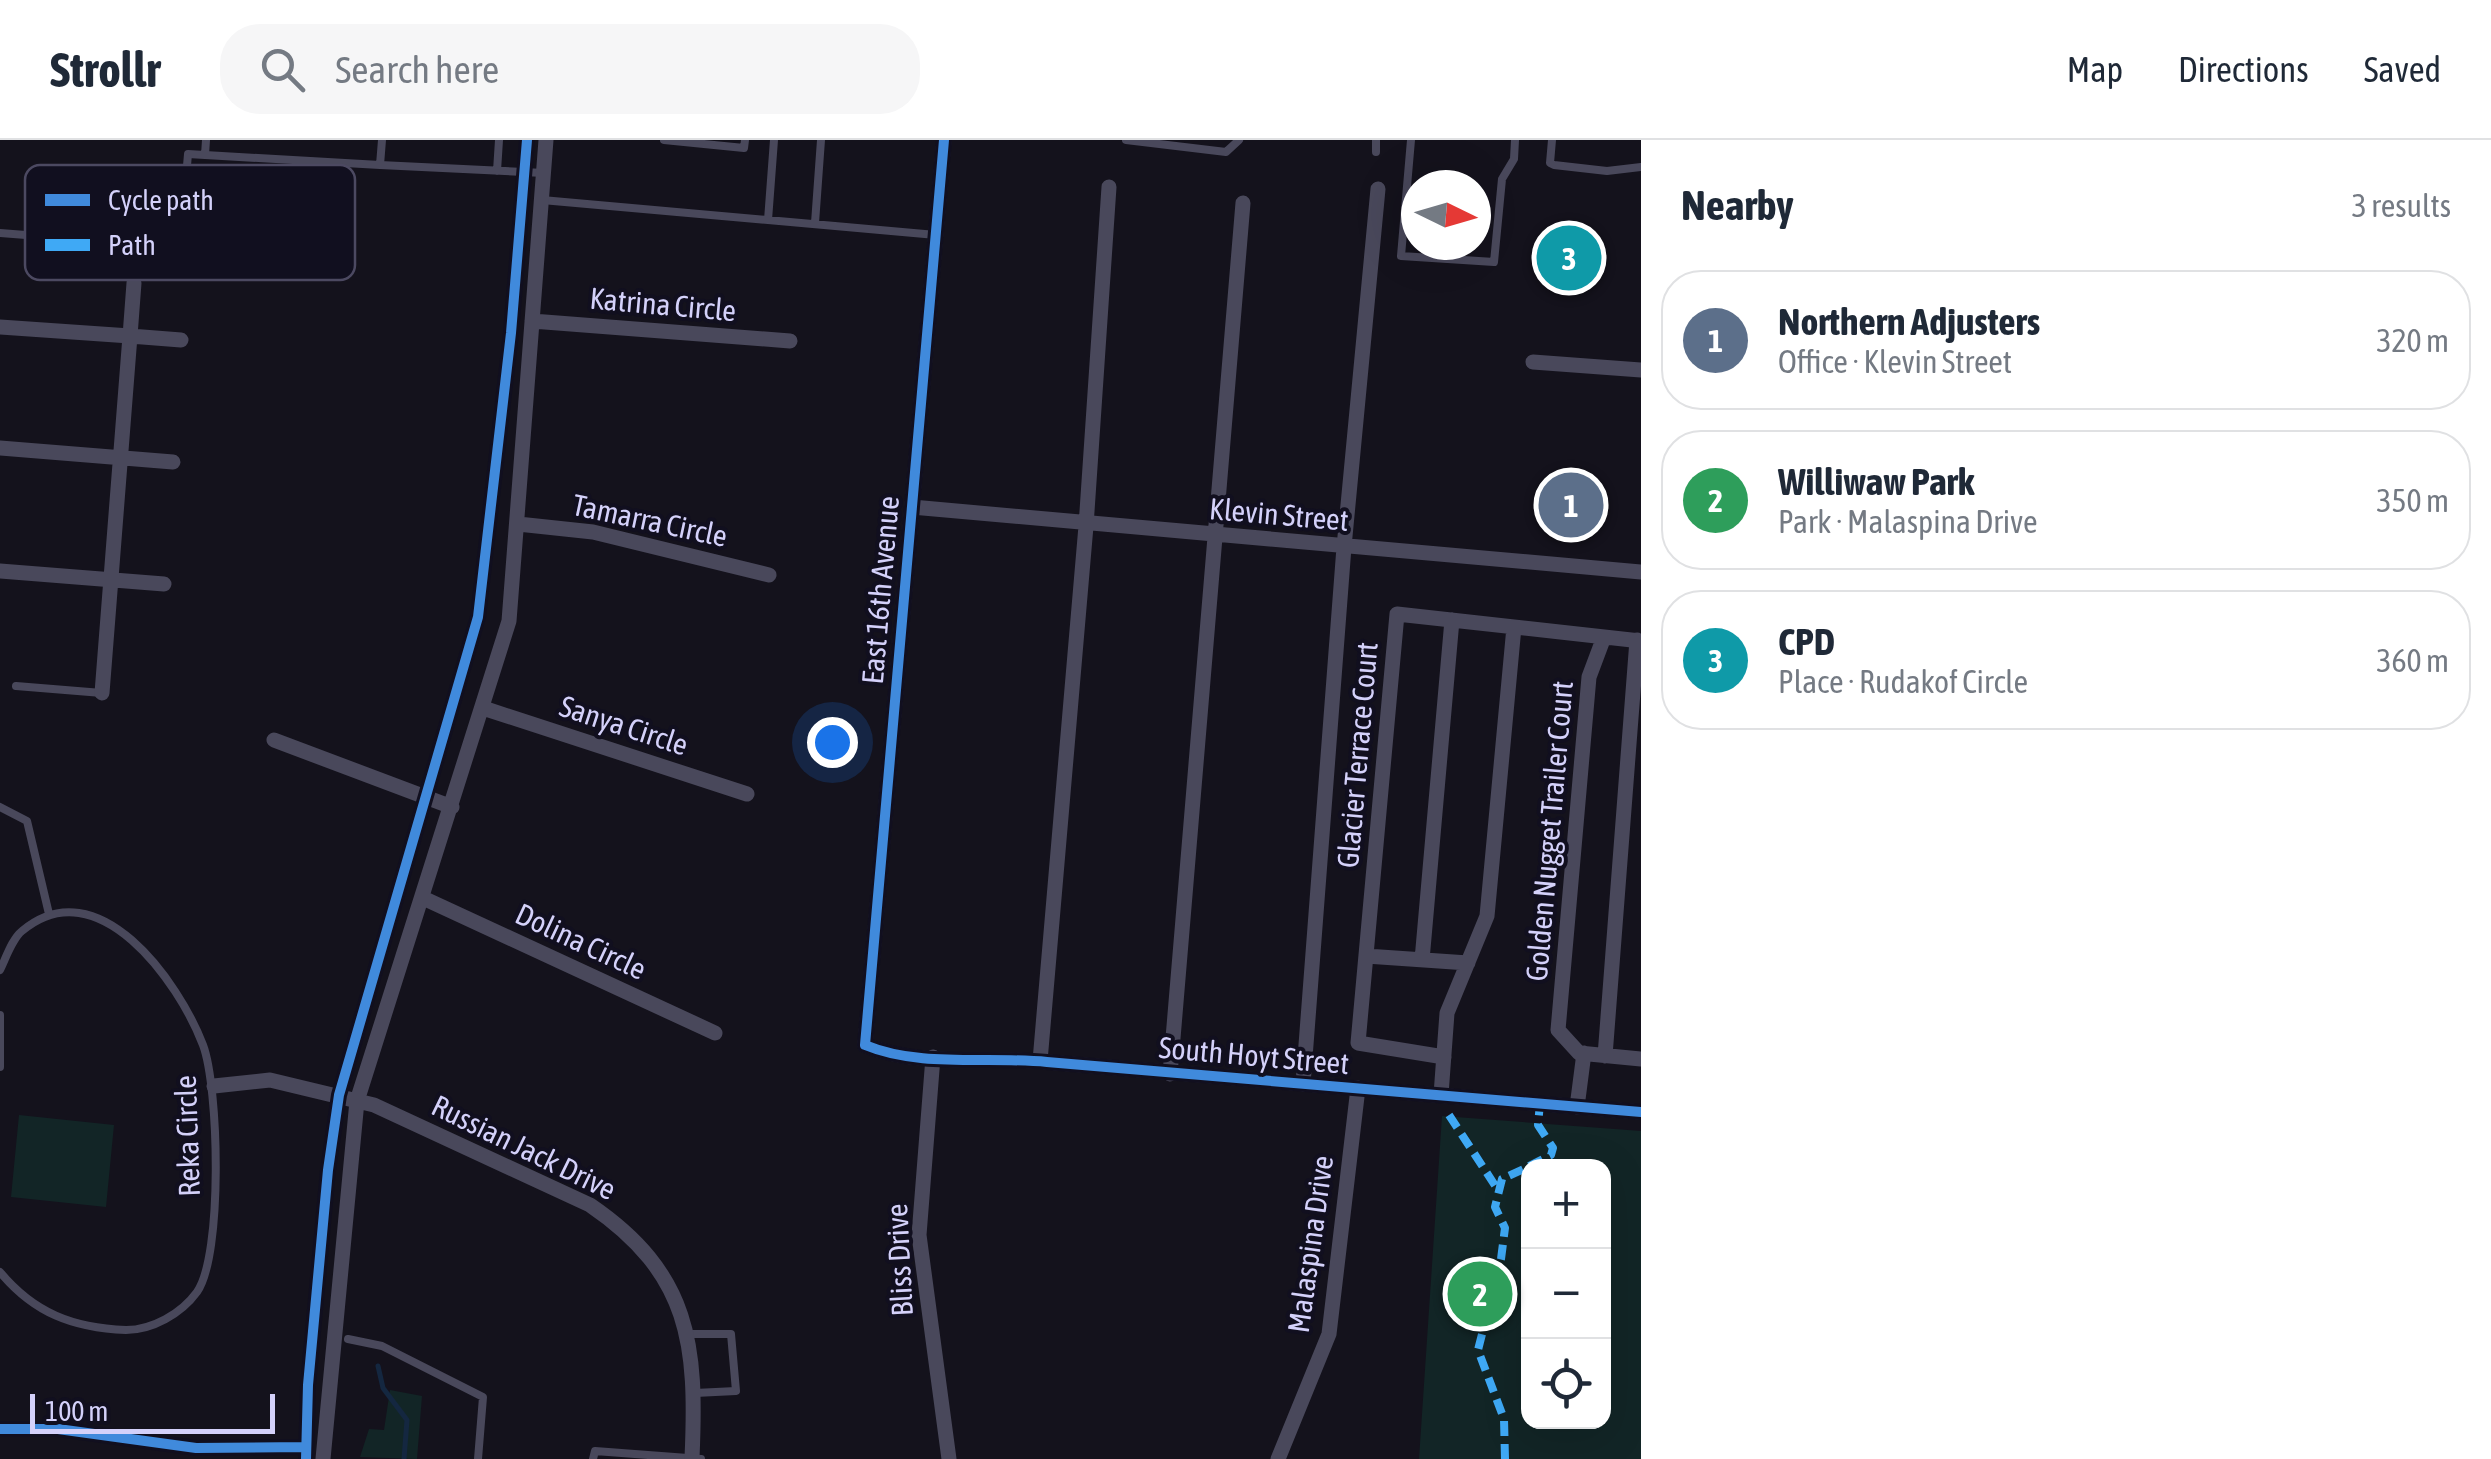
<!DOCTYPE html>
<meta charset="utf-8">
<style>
body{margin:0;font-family:"Asap Condensed",sans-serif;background:#f6f6f7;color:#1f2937}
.controls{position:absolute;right:30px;bottom:30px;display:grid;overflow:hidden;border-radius:20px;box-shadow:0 10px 40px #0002}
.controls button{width:90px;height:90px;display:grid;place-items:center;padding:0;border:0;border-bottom:2px solid #e0e1e3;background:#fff;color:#1f2937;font:50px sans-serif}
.compass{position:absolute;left:1401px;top:30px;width:90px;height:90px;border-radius:50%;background:#fff;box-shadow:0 10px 40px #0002;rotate:95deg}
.scale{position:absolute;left:30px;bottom:25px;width:245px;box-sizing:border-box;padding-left:10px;border:5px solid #d4d1fa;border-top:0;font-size:28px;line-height:35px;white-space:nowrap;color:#d4d1fa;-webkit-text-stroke:8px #110f1f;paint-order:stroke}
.you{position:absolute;left:832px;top:602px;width:35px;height:35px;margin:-25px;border:8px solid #fff;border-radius:50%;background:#1a73e8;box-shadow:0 0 0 15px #1a73e833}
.badge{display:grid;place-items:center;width:65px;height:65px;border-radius:50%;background:#918eac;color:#fff;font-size:32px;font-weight:700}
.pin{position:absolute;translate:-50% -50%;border:5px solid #fff;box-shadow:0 2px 10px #0006}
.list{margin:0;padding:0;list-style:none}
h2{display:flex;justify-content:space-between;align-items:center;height:130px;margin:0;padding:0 40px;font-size:42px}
h2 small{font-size:32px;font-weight:400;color:#747a83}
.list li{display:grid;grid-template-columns:65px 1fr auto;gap:30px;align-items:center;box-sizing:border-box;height:140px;margin:0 20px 20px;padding:0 20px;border:2px solid #e0e1e3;border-radius:40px}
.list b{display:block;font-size:38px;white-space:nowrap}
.list p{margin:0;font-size:32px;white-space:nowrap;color:#747a83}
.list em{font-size:32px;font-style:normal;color:#747a83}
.icon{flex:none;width:55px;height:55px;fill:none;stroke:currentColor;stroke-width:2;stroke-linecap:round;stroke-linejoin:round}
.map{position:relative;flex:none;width:1641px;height:1319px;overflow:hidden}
header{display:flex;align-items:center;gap:60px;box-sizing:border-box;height:140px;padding:0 50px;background:#fff;border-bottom:2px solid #e0e1e3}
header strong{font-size:48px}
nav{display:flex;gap:55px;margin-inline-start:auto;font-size:35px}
.search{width:700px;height:90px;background:#f6f6f7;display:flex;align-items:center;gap:25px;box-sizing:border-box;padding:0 35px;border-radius:40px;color:#747a83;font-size:38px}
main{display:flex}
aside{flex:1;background:#fff}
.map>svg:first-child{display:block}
.green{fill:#122526;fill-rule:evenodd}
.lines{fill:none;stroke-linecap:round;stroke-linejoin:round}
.stream{stroke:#142740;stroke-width:5}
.lane{stroke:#49485b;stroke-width:8}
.street{stroke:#49485b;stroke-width:15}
.quiet{stroke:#3fa9f5;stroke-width:8;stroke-dasharray:15 8;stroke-linecap:butt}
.cycleway-casing{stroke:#110f1f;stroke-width:16}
.cycleway{stroke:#408adc;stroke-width:10}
.labels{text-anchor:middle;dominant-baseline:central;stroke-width:8;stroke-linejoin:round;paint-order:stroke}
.street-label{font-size:30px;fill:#d4d1fa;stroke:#110f1f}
.key{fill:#110f1f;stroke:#4c4961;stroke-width:2.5}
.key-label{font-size:28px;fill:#d4d1fa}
</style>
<header>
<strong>Strollr</strong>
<div class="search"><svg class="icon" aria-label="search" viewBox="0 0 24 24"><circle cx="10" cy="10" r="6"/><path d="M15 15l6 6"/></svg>Search here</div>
<nav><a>Map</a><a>Directions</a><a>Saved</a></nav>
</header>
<main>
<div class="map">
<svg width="1641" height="1319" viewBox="0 0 1641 1319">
<rect width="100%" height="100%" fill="#14121c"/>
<path class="green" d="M19 975 114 985 106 1067 11 1057Z
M1442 976 1641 991V1319H1419ZM1528 1026H1604V1282H1528Z
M390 1250 422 1256 417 1319 360 1317 369 1289 384 1290Z"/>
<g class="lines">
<path class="stream" d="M378 1226 383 1248 407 1280 404 1319"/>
<path class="lane" d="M664 0 744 8 745 0
M1126 0 1226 12 1239 0
M1411 0 1401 116 1494 122 1502 39 1514 19 1515 0
M1552 0 1550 23 1554 25 1607 31 1641 27
M1376 12V0
M205 15 380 25 382 0
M380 25 544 33
M497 31 499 0
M542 60 936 95
M768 80 774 0
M815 83 821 0
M0 93 180 107 188 14 205 15 206 0
M16 546 102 553
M0 667 27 681 49 774
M0 830C6 818 12 799 22 791 98 727 179 842 203 905 219 948 223 1115 197 1152 181 1174 152 1190 126 1190 73 1188 34 1173 0 1132
M0 875V927
M689 1194H731L736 1251 695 1253
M348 1199 382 1206 483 1257 478 1319
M593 1319 595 1311 701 1319"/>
<path class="street" d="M944 0 865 905C920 928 988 916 1047 922 1245 940 1443 955 1641 972
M134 143 130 196 181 200
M532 181 790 201
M0 187 130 196 102 553
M1533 222 1641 230
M0 308 173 322
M912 367 1641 432
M518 384 593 392 769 435
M0 431 164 444
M1604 497 1589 537 1558 890 1579 913 1641 919
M483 568 747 654
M274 600 452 667
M423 758 715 893
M1366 816 1468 823
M1422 820 1452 480
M1605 916 1637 500
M933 917 919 1095 949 1319
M1444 917 1358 903 1397 474 1641 501
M1040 921 1086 386 1109 47
M1170 934 1243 63
M1303 944 1344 407 1378 49
M214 946 270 940 374 965 590 1065C691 1134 697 1205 692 1318
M1441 955 1447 873 1487 776 1514 487
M1577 967 1584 913
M323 1319 357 961 509 481 546 0
M1278 1319 1329 1194 1358 948"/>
<path class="quiet" d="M1449 975 1498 1050
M1529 1026 1551 1015 1553 1008 1538 985 1540 963
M1505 1319 1504 1279 1478 1210 1501 1119 1505 1088 1495 1067 1502 1039 1528 1027"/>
<g class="cycleway-casing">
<path id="cycleway" d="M944 0 865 905C920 928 988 916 1047 922 1245 940 1443 955 1641 972
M0 1289H58L196 1308 306 1307
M306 1319 308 1245 328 1030 339 955 478 477 511 193 527 0"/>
</g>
<use href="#cycleway" class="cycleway"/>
</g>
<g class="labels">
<g class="street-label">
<text transform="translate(663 164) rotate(5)">Katrina Circle</text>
<text transform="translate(1279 374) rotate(5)">Klevin Street</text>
<text transform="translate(650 380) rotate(12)">Tamarra Circle</text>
<text transform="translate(880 450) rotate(-85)">East 16th Avenue</text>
<text transform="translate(624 585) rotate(18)">Sanya Circle</text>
<text transform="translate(1357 615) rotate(-85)">Glacier Terrace Court</text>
<text transform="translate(1549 691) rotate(-85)">Golden Nugget Trailer Court</text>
<text transform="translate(581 801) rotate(25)">Dolina Circle</text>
<text transform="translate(1254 915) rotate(5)">South Hoyt Street</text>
<text transform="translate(187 996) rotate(-92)">Reka Circle</text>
<text transform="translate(524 1007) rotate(26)">Russian Jack Drive</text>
<text transform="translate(1310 1104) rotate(-82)">Malaspina Drive</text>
<text transform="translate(899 1120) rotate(-93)">Bliss Drive</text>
</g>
</g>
<rect x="25" y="25" width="330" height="115" rx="15" class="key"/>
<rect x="45" y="54" width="45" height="12" fill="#408adc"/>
<rect x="45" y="99" width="45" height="12" fill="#3fa9f5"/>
<g class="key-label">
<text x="108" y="70">Cycle path</text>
<text x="108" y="115">Path</text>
</g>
</svg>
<div class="controls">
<button>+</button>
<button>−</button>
<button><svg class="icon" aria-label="locate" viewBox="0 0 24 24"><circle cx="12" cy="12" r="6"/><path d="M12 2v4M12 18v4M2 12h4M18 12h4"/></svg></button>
</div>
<svg class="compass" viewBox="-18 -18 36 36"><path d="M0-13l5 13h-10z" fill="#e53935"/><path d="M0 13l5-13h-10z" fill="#747a83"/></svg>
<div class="scale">100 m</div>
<div class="you"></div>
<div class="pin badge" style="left:1571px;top:365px;background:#5c6f8a">1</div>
<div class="pin badge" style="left:1480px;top:1154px;background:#2e9e5b">2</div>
<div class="pin badge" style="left:1569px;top:118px;background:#0f9aa8">3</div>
</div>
<aside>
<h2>Nearby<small>3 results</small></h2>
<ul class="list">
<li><span class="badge" style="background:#5c6f8a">1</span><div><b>Northern Adjusters</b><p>Office · Klevin Street</p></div><em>320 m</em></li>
<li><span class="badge" style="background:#2e9e5b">2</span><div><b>Williwaw Park</b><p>Park · Malaspina Drive</p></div><em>350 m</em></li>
<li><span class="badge" style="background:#0f9aa8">3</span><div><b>CPD</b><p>Place · Rudakof Circle</p></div><em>360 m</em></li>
</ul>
</aside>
</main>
